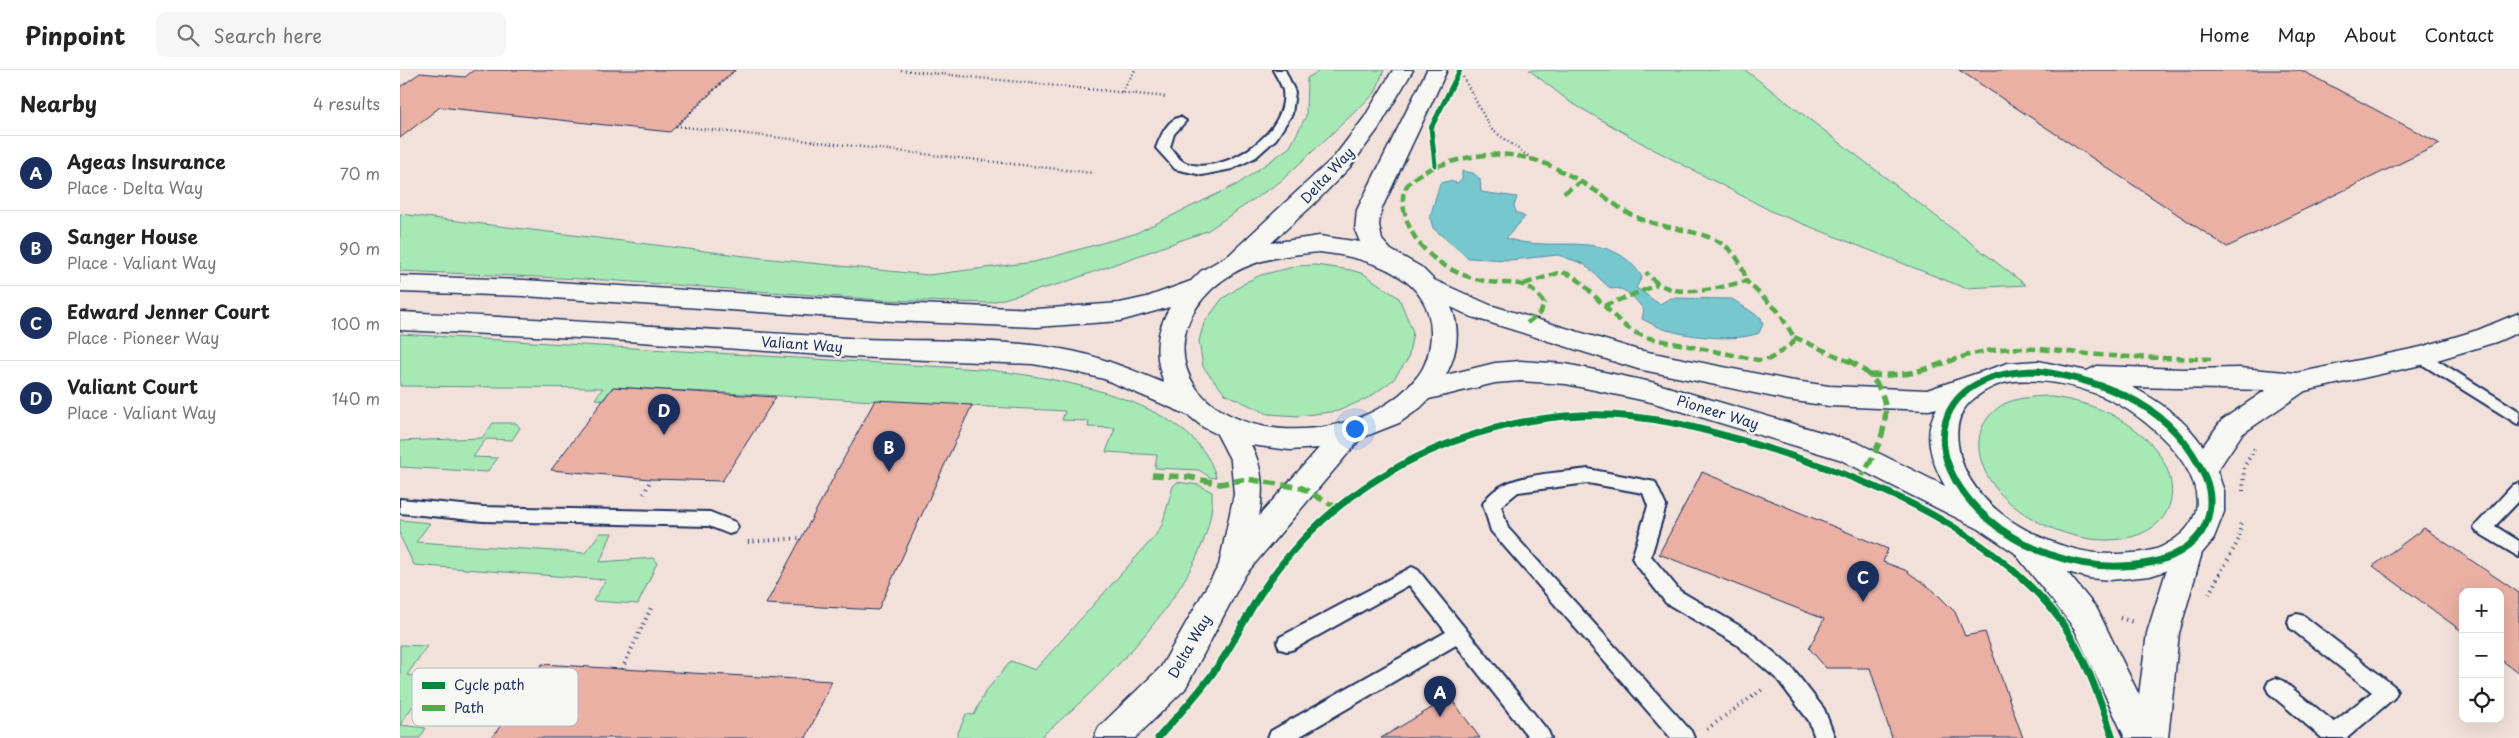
<!DOCTYPE html>
<meta charset="utf-8">
<style>
body{margin:0;font-family:"Playpen Sans",sans-serif;background:#f6f6f6;color:#222}
.controls{position:absolute;right:15px;bottom:15px;display:grid;overflow:hidden;border-radius:10px;box-shadow:0 5px 20px #0002}
.controls button{width:45px;height:45px;display:grid;place-items:center;padding:0;border:0;border-bottom:1px solid #e0e0e0;background:#fff;color:#222;font:25px sans-serif}
.you{position:absolute;left:954px;top:358px;width:18px;height:18px;margin:-12px;border:4px solid #fff;border-radius:50%;background:#1a73e8;box-shadow:0 0 0 8px #1a73e833}
.badge{display:grid;place-items:center;width:32px;height:32px;border-radius:50%;background:#1b2f5e;color:#fff;font-size:16px;font-weight:700}
.pin{position:absolute;translate:-50% -41px;filter:drop-shadow(0 1px 2px #0008)}
.pin::after{content:'';position:absolute;top:26px;width:18px;height:15px;background:inherit;clip-path:polygon(0 0,100% 0,50% 100%)}
.list{margin:0;padding:0;list-style:none}
h2{display:flex;justify-content:space-between;align-items:center;height:65px;margin:0;padding:0 20px;font-size:21px}
h2 small{font-size:16px;font-weight:400;color:#767676}
.list li{display:grid;grid-template-columns:32px 1fr auto;gap:15px;align-items:center;box-sizing:border-box;height:75px;padding:0 20px;border-top:1px solid #e0e0e0}
.list b{display:block;font-size:19px;white-space:nowrap}
.list p{margin:0;font-size:16px;white-space:nowrap;color:#767676}
.list em{font-size:16px;font-style:normal;color:#767676}
.icon{flex:none;width:28px;height:28px;fill:none;stroke:currentColor;stroke-width:2;stroke-linecap:round;stroke-linejoin:round}
.map{position:relative;flex:none;width:2119px;height:668px;overflow:hidden}
header{display:flex;align-items:center;gap:30px;box-sizing:border-box;height:70px;padding:0 25px;background:#fff;border-bottom:1px solid #e0e0e0}
header strong{font-size:24px}
nav{display:flex;gap:28px;margin-inline-start:auto;font-size:18px}
.search{width:350px;height:45px;background:#f6f6f6;display:flex;align-items:center;gap:12px;box-sizing:border-box;padding:0 18px;border-radius:10px;color:#767676;font-size:19px}
main{display:flex}
aside{flex:1;background:#fff}
.map>svg:first-child{display:block}
.green{fill:#a6e9b4;stroke:#608c89}
.water{fill:#77c8ce;stroke:#528ba1}
.building{fill:#eab0a4;stroke:#1b2f5e}
.lines{fill:none;stroke-linecap:round;stroke-linejoin:round}
.lane-casing{stroke:#1b2f5e;stroke-width:4}
.street-casing{stroke:#1b2f5e;stroke-width:3}
.secondary-casing{stroke:#1b2f5e;stroke-width:3}
.path-far1{stroke:#1b2f5e;stroke-width:2.5;stroke-dasharray:1 3;stroke-linecap:butt}
.path{stroke:#1b2f5e;stroke-width:4;stroke-dasharray:1 4.5;stroke-linecap:butt}
.lane{fill:#f6f6f2;fill-rule:evenodd}
.street{fill:#f6f6f2;fill-rule:evenodd}
.secondary{fill:#f6f6f2;fill-rule:evenodd}
.quiet-far1{stroke:#52ab49;stroke-width:4.5;stroke-dasharray:9 4.5;stroke-linecap:butt}
.quiet{stroke:#52ab49;stroke-width:5.5;stroke-dasharray:11 5.5;stroke-linecap:butt}
.cycleway-far1-casing{stroke:#f6f6f2;stroke-width:8}
.cycleway-casing{stroke:#f6f6f2;stroke-width:10}
.cycleway-far1{stroke:#00873e;stroke-width:5}
.cycleway{stroke:#00873e;stroke-width:7}
.labels{text-anchor:middle;dominant-baseline:central;stroke-width:5;stroke-linejoin:round;paint-order:stroke}
.street-label{font-size:14px;fill:#1b2f5e;stroke:#f6f6f2}
.key{fill:#f6f6f2;stroke:#b4bac6;stroke-width:1}
.key-label{font-size:14px;fill:#1b2f5e}
</style>
<header>
<strong>Pinpoint</strong>
<div class="search"><svg class="icon" aria-label="search" viewBox="0 0 24 24"><circle cx="10" cy="10" r="6"/><path d="M15 15l6 6"/></svg>Search here</div>
<nav><a>Home</a><a>Map</a><a>About</a><a>Contact</a></nav>
</header>
<main>
<aside>
<h2>Nearby<small>4 results</small></h2>
<ul class="list">
<li><span class="badge">A</span><div><b>Ageas Insurance</b><p>Place · Delta Way</p></div><em>70 m</em></li>
<li><span class="badge">B</span><div><b>Sanger House</b><p>Place · Valiant Way</p></div><em>90 m</em></li>
<li><span class="badge">C</span><div><b>Edward Jenner Court</b><p>Place · Pioneer Way</p></div><em>100 m</em></li>
<li><span class="badge">D</span><div><b>Valiant Court</b><p>Place · Valiant Way</p></div><em>140 m</em></li>
</ul>
</aside>
<div class="map">
<svg width="2119" height="668" viewBox="0 0 2119 668">
<rect width="100%" height="100%" fill="#f2e1db"/>
<filter id="ink" filterUnits="userSpaceOnUse"><feTurbulence type="fractalNoise" baseFrequency=".02" numOctaves="2"/><feDisplacementMap in="SourceGraphic" scale="10" xChannelSelector="R" yChannelSelector="G"/><feConvolveMatrix kernelMatrix="1 2 1 2 8 2 1 2 1" color-interpolation-filters="sRGB"/></filter>
<g filter="url(#ink)">
<path class="green" d="M921 0H984L975 23 881 111 807 161 660 214 588 233 483 230 204 210 0 201V144L362 188 528 205 634 192 734 164 838 114 890 77 906 46 907 8Z
M1129 0H1345L1626 215 1565 218 1373 142 1247 76 1170 32Z
M915 195 951 200 964 204 999 228 1013 262 1008 289 993 310 970 327 938 341 898 346 868 344 825 324 803 297 799 271 804 253 822 229 848 211 861 205 897 196Z
M0 264 579 299C648 306 795 328 816 407L811 408 799 400 755 398 757 385 706 382 715 358 688 357 689 351 662 350 665 341 213 317 203 330 195 329 203 318 0 316Z
M1645 326C1678 330 1709 339 1736 360 1789 401 1785 467 1709 470 1670 471 1623 450 1598 421 1574 393 1569 354 1604 334 1616 328 1631 327 1645 326Z
M93 353H116L120 358 112 370 86 369 73 387 98 388 87 402 0 397V371L82 368Z
M777 412 799 415 812 422C817 506 700 619 639 668H556L566 644 574 645 585 622 611 591 635 600 755 466 762 455 773 416Z
M0 450 30 453 16 472 185 483 200 463H212L200 492 253 488 257 493 238 534 193 531 206 510 14 495 0 466Z
M0 575 27 576 7 605 32 608 0 655 26 658 20 668H0Z"/>
<path class="water" d="M1062 101 1073 103 1080 109 1081 122 1117 127 1114 136 1116 142 1125 147 1106 168C1153 185 1209 155 1242 207L1236 218C1245 222 1251 230 1260 234L1270 228 1332 229 1361 248 1363 254 1359 263C1336 272 1291 267 1267 260 1259 258 1250 253 1242 249L1244 240C1235 229 1226 216 1211 219L1184 194 1158 185 1110 190 1068 188 1033 158 1030 147 1040 113 1049 111 1057 113 1062 109Z"/>
<path class="building" d="M74 0H335L270 62 40 37 0 68V17L20 3 65 7Z
M1559 0H1901L2040 74 1827 177Z
M213 317 376 327 322 411 251 409 151 400Z
M475 330 572 335 478 540 366 534Z
M1302 402 1488 479 1483 492 1505 500 1534 521 1555 542 1565 566 1585 562 1623 668H1492L1470 598H1426L1409 578 1424 549 1259 484Z
M2024 458 2119 523V603L2100 589V522H2063V562L1973 496Z
M142 594 222 599 432 611 406 668H92Z
M1050 627 1080 668H981Z"/>
<g class="lines">
<g class="lane-casing">
<path id="lane" d="M873 0H885L895 22 892 44 876 69 856 87 832 99 802 105 775 99 756 78C761 66 766 51 780 47L786 51 774 64 770 77C774 82 780 91 786 93 823 107 889 63 883 21 882 15 876 6 873 0Z
M2021 280 2119 341V355L2015 290 2013 286 2015 282Z
M1188 399 1255 412 1266 436 1251 486 1280 521 1350 562 1392 598 1424 639 1435 668H1415L1409 651 1378 610 1336 574 1266 533 1235 493 1232 488 1248 436 1243 423 1188 413 1118 422 1101 436 1108 458 1291 661 1294 668H1271L1091 461 1083 434C1100 402 1156 404 1188 399Z
M2119 413V431L2095 456 2119 471V487L2077 462 2074 457 2113 415Z
M0 429 83 437 310 442 335 452 338 457 335 462 329 464 309 456 83 451 0 443Z
M1012 497 1018 500 1148 661 1151 668H1129L1056 575 897 668H868L871 661 1046 562 1009 515 894 579 887 581 880 579 877 573 880 567Z
M1897 544 1904 546 1994 616 1997 622 1994 628 1947 668H1922L1869 623 1866 617 1869 611 1876 608 1883 611 1934 652 1972 622 1890 558 1888 552 1890 546Z"/>
</g>
<g class="street-casing">
<path id="street" d="M1625 461 1636 464 1697 539 1739 625 1747 563 1773 479 1777 470 1788 466 1799 470 1803 479 1779 563 1768 668H1725L1674 558 1614 482 1610 473 1614 464Z"/>
</g>
<g class="secondary-casing">
<path id="secondary" d="M993 0H1013L978 59 950 97 914 134 871 173 919 166 960 172 955 160 957 140 1027 0H1047L981 140 979 155 982 170 991 180 1021 197 1034 210 1090 235 1238 280 1388 310 1429 316 1527 320 1608 293 1638 291 1687 301 1697 296 1783 299 1840 298 1897 303 2021 277 2078 260 2119 243V262L2096 272 2021 295 1905 321 1842 364 1817 401 1824 421V442L1813 470 1802 483 1778 497 1750 506 1710 510 1689 508 1646 496 1615 483 1579 459 1439 389 1251 332 1166 314 1120 311 1095 313 1029 329 1020 338 999 353 961 368 845 505 785 619 735 668H694L699 657 761 597 819 495 834 424 831 391 817 364 803 357 788 345 704 309 676 302 633 294 451 287 199 269 0 260V242C150 249 299 259 448 268 523 273 602 266 676 282 706 289 735 301 764 313 754 286 755 262 770 237L720 251 637 257 493 251 124 226 0 222V206L124 210 493 233 637 239 720 233 747 227 791 211 801 201 829 185 934 87 964 48ZM919 182C966 187 1033 205 1031 265 1030 280 1027 295 1017 307 978 357 890 373 834 347 764 316 770 241 832 204 858 188 889 185 919 182ZM1051 237 1072 247 1238 299 1388 330 1429 336 1529 340 1537 338C1522 364 1531 391 1545 416L1458 373 1251 312 1166 294 1120 291 1095 293 1046 305C1057 284 1061 260 1051 237ZM1614 311C1645 309 1677 315 1706 328 1755 349 1845 433 1765 475 1751 483 1733 483 1717 484 1656 486 1565 441 1558 374 1556 358 1558 344 1570 332 1582 321 1597 313 1614 311ZM1732 317 1866 320 1822 350 1803 376C1784 349 1761 332 1732 317ZM851 375 890 380 919 378 859 446C864 420 863 398 851 375Z"/>
</g>
<path class="path-far1" d="M501 0 767 27
M1063 7 1091 59 1132 89
M722 22 735 0
M276 56 693 103
M276 56 335 0"/>
<path class="path" d="M1843 421 1844 397 1855 378
M244 424 251 409
M348 472 401 468
M1809 524 1839 469 1841 450
M1720 548 1733 552
M222 599 252 536
M1307 659 1363 619"/>
<use href="#lane" class="lane"/>
<use href="#street" class="street"/>
<use href="#secondary" class="secondary"/>
<path class="quiet-far1" d="M1164 123 1180 112
M1124 214 1161 202 1171 205 1181 212 1222 254 1236 263 1249 268 1358 290 1370 289 1393 273 1394 267 1378 241 1346 211C1315 219 1268 233 1246 202
M1204 236 1257 215
M1127 253 1141 242 1144 233C1124 205 1112 217 1084 211 1049 204 1014 181 1005 144 1002 132 1001 121 1010 112 1023 99 1041 95 1058 90 1115 75 1151 92 1199 123 1210 130 1221 140 1234 146 1275 166 1335 154 1346 211
M1394 267 1450 292
M1548 292C1603 270 1643 280 1699 285 1736 288 1774 288 1811 289"/>
<path class="quiet" d="M1448 290C1504 320 1488 366 1459 410
M1469 305C1504 306 1519 303 1551 290
M752 405 789 407 820 414 847 409 902 418 937 438"/>
<g class="cycleway-far1-casing">
<path id="cycleway-far1" d="M1035 95 1031 58 1060 0"/>
</g>
<g class="cycleway-casing">
<path id="cycleway" d="M1638 301C1710 312 1774 337 1805 407 1814 428 1811 454 1795 470 1775 490 1748 495 1722 496 1675 498 1624 480 1589 450 1514 385 1532 301 1638 301Z
M758 668C778 645 800 623 817 597 834 574 845 547 861 523 891 477 932 437 979 408 1038 371 1112 348 1182 345 1242 342 1301 358 1357 375 1463 407 1574 450 1649 536 1681 573 1698 623 1713 668"/>
</g>
<use href="#cycleway-far1" class="cycleway-far1"/>
<use href="#cycleway" class="cycleway"/>
</g>
</g>
<g class="labels">
<g class="street-label">
<text transform="translate(927 105) rotate(-47)">Delta Way</text>
<text transform="translate(402 274) rotate(4)">Valiant Way</text>
<text transform="translate(1318 342) rotate(17)">Pioneer Way</text>
<text transform="translate(789 576) rotate(-60)">Delta Way</text>
</g>
</g>
<rect x="12" y="598" width="166" height="58" rx="8" class="key"/>
<rect x="22" y="612" width="23" height="7" fill="#00873e"/>
<rect x="22" y="635" width="23" height="6" fill="#52ab49"/>
<g class="key-label">
<text x="54" y="620">Cycle path</text>
<text x="54" y="643">Path</text>
</g>
</svg>
<div class="controls">
<button>+</button>
<button>−</button>
<button><svg class="icon" aria-label="locate" viewBox="0 0 24 24"><circle cx="12" cy="12" r="6"/><path d="M12 2v4M12 18v4M2 12h4M18 12h4"/></svg></button>
</div>
<div class="you"></div>
<div class="pin badge" style="left:1040px;top:647px">A</div>
<div class="pin badge" style="left:489px;top:402px">B</div>
<div class="pin badge" style="left:1463px;top:532px">C</div>
<div class="pin badge" style="left:264px;top:365px">D</div>
</div>
</main>
